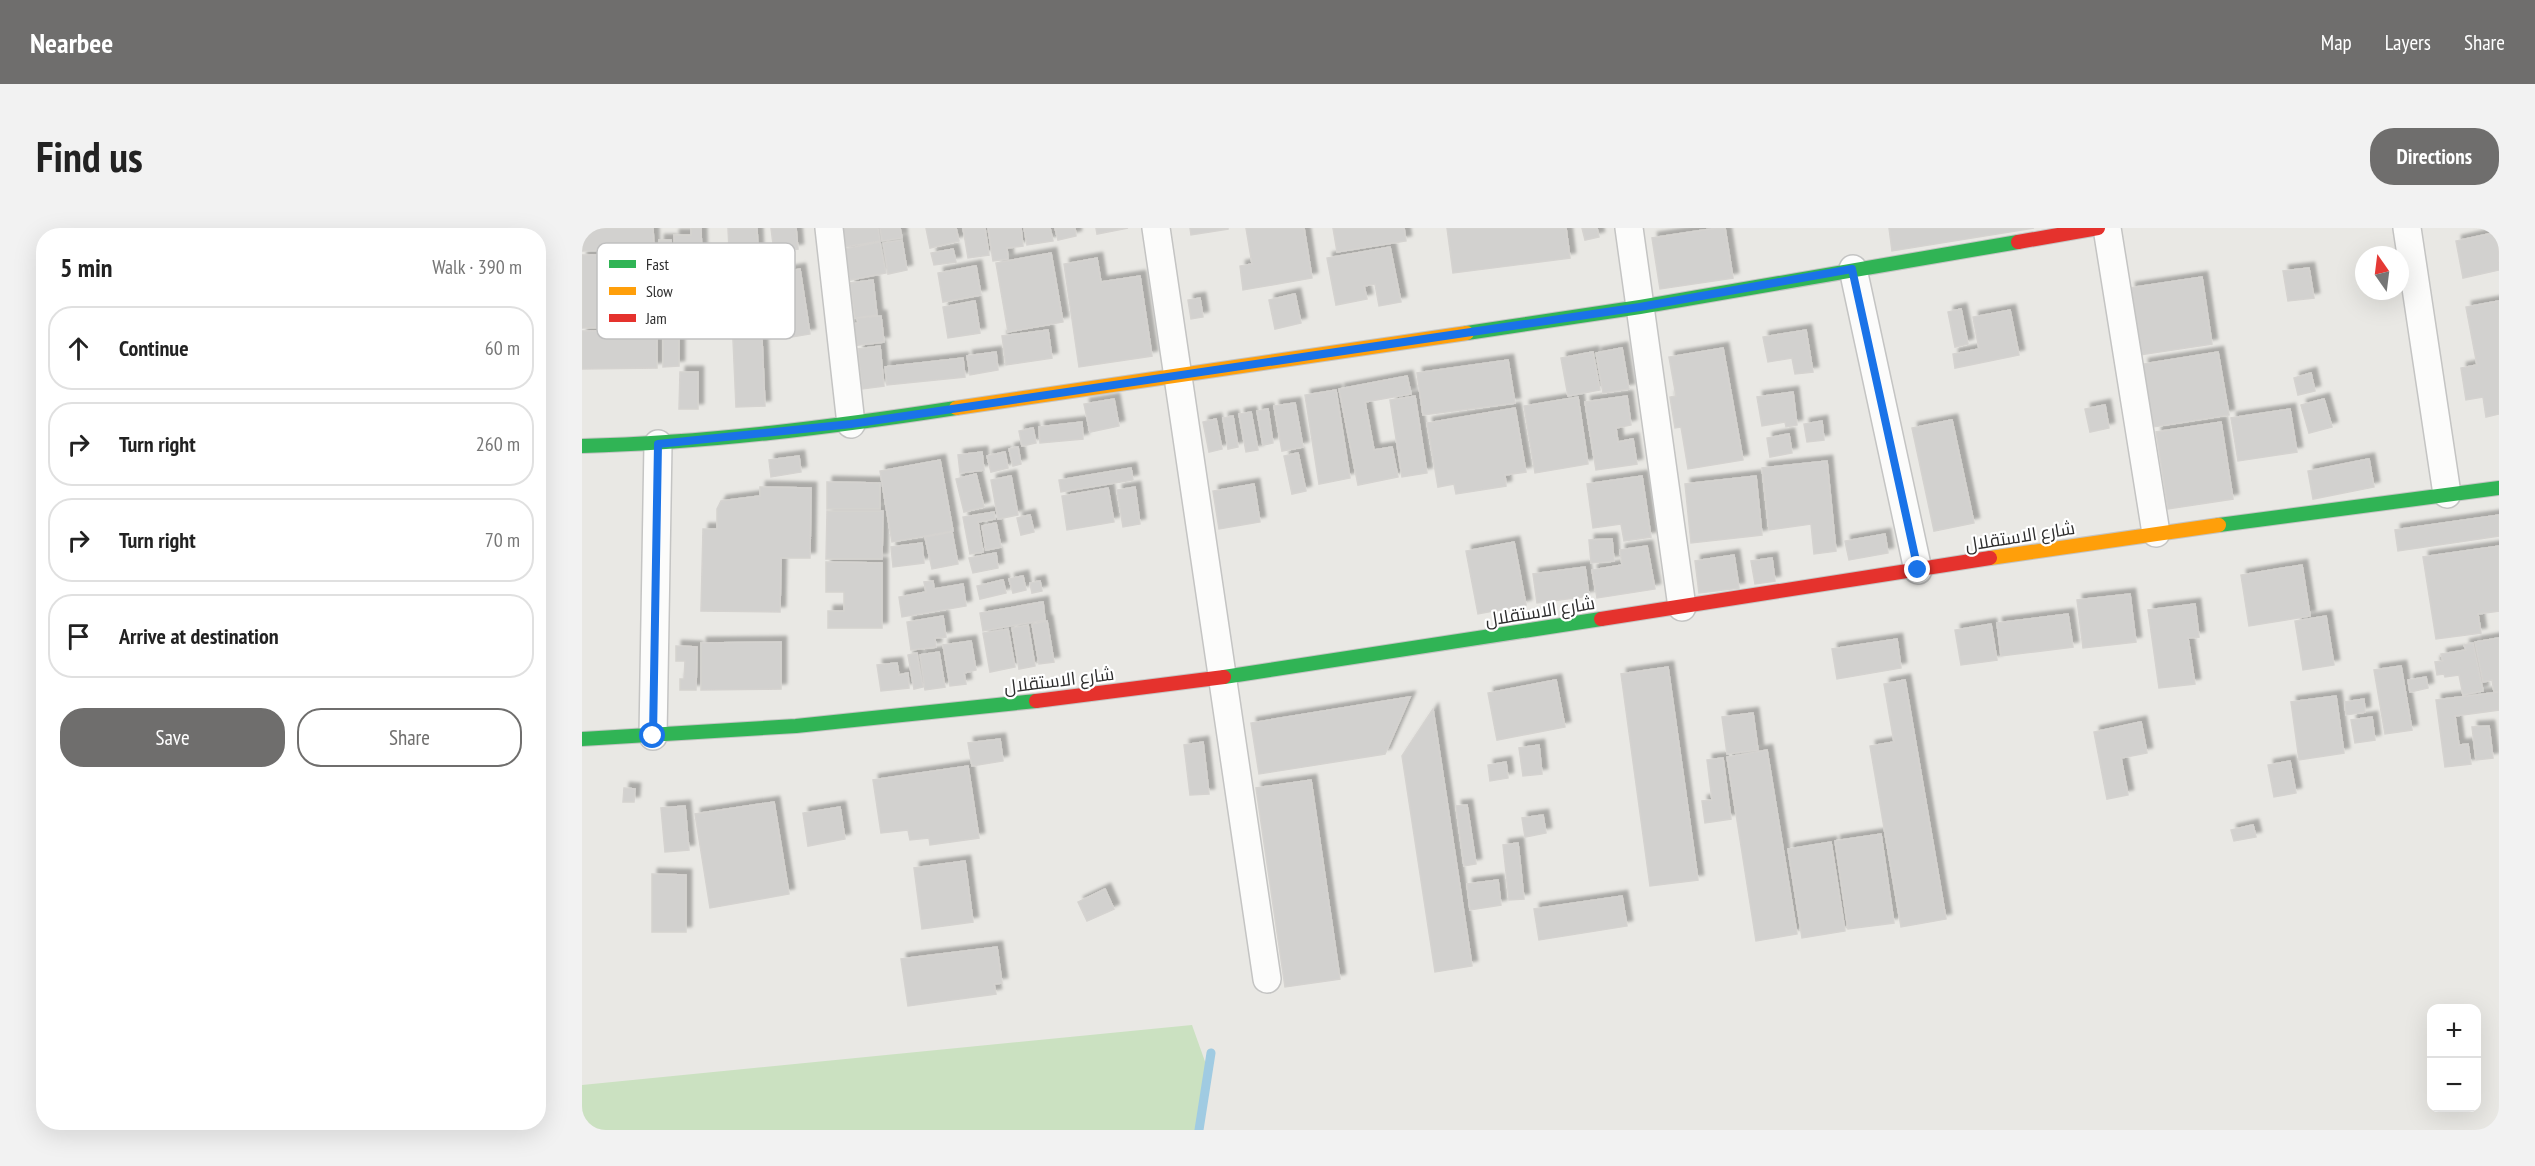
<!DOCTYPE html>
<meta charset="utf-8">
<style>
body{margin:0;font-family:"PT Sans Narrow",Cairo,sans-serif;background:#f2f2f2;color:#222}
.controls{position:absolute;right:18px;bottom:18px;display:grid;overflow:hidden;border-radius:12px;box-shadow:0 6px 24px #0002}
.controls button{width:54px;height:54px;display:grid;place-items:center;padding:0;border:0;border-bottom:2px solid #e0e0e0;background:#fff;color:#222;font:30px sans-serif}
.compass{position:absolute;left:1773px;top:18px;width:54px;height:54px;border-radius:50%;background:#fff;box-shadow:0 6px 24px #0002;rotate:346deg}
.stop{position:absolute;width:18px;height:18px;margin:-14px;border:4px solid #1a73e8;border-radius:50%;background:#fff}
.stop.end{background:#1a73e8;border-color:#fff;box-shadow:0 2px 6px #0008}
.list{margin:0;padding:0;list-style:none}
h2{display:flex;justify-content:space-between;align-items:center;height:78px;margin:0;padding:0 24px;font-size:26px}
h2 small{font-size:20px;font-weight:400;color:#767676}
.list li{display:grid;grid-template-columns:39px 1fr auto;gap:18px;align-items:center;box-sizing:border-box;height:84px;margin:0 12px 12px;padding:0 12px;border:2px solid #e0e0e0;border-radius:24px}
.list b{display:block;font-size:22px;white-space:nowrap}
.list em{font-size:20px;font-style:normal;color:#767676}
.actions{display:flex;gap:12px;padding:18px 24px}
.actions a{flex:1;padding:14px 0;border:2px solid #6f6e6d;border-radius:24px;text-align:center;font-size:21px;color:#6f6e6d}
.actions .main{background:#6f6e6d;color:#fff}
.icon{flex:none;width:33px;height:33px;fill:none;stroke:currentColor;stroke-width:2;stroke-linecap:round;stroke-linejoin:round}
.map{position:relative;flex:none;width:1917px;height:902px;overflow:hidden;border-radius:24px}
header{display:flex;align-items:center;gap:36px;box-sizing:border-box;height:84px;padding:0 30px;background:#6f6e6d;color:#fff}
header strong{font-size:28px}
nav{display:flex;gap:33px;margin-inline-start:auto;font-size:21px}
.intro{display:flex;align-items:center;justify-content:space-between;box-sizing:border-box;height:144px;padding:0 36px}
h1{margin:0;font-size:42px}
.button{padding:15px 27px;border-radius:24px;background:#6f6e6d;color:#fff;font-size:21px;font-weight:700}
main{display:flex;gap:36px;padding:0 36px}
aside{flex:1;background:#fff;border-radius:24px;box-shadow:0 6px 24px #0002}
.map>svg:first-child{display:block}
.green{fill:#cbe1c1}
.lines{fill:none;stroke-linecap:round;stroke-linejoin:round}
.stream{stroke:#a0cbe2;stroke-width:9}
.building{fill:#d2d1cf;stroke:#d5d3d0;stroke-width:1.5;filter:url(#shadow)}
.street-casing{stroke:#c4c4c3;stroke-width:30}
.fast-casing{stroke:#c4c4c3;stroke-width:16}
.slow-casing{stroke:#c4c4c3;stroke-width:16}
.jam-casing{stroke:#c4c4c3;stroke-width:16}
.street{stroke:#fcfcfb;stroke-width:27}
.fast{stroke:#30b455;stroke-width:14}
.slow{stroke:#ff9f0a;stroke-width:14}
.jam{stroke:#e5322d;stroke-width:14}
.route{stroke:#1a73e8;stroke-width:8}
.labels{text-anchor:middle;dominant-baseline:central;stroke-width:4.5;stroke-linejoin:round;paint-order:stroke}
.street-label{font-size:18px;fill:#2d2d2d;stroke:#fff}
.key{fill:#fff;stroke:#c0c0c0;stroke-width:1.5}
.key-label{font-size:16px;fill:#2d2d2d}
</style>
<header>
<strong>Nearbee</strong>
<nav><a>Map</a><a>Layers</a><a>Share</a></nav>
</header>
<div class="intro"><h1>Find us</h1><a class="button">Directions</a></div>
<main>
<aside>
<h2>5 min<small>Walk · 390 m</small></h2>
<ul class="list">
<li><svg class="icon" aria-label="ahead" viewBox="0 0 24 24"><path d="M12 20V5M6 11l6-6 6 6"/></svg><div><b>Continue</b></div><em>60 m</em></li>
<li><svg class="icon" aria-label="right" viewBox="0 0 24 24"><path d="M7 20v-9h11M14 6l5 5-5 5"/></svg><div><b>Turn right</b></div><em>260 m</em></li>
<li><svg class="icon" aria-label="right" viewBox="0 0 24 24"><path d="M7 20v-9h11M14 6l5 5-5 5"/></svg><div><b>Turn right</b></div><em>70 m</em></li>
<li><svg class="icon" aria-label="arrive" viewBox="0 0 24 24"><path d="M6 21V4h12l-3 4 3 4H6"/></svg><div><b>Arrive at destination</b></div></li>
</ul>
<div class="actions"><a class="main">Save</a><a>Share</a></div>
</aside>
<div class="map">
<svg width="1917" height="902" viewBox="0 0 1917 902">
<defs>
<filter id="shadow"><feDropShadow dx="5.5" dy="-5.5" stdDeviation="1.5" flood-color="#0004"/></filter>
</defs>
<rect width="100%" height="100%" fill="#e9e8e4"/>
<path class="green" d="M610 797 626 842 616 902H0V857Z"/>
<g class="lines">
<path class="stream" d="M617 902 629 825"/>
</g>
<path class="building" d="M0 0H71L72 21 0 23Z
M109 0H119L122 108H95L92 7H109Z
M146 0H175L183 178 154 179Z
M189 0H214L216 21 192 24Z
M259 0H296L298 13 263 19Z
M298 0H318L320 10 300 13Z
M344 0H374L377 13 348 20Z
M381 0H403L407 27 386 30Z
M406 0H439L441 18 425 20 426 31 411 33Z
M442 0H468L471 13 445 17Z
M473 0H493L494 8 476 12Z
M514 0H546L515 6Z
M608 0H646V1L609 7Z
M664 0H722L730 50 661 62 658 38 670 36Z
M751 0H822L824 13 755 24Z
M865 0H984L988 30 871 45Z
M1000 0H1015L1017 9 1003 12Z
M1135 0H1143L1151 50 1078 61 1070 10Z
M1307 0H1452L1310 23Z
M1916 4 1917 42 1881 50 1874 13Z
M77 12H89L90 24H77Z
M320 12 325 42 306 46 301 15Z
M298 14 304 45 268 52 262 21Z
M808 19 819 74 797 78 793 56 782 58 785 71 754 77 745 30Z
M371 21 374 34 352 37 349 25Z
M469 25 481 94 426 104 414 35Z
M87 26 88 98 0 100V27Z
M515 30 519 54 558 48 570 128 497 139 482 36Z
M394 38 399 67 361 74 356 45Z
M1727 40 1732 70 1706 73 1701 43Z
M218 41 228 106 204 110 195 45Z
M1620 49 1630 116 1558 127 1548 60Z
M291 52 295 87 273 90 268 55Z
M713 66 719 95 693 101 687 72Z
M618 70 621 89 609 91 606 72Z
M393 73 398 105 366 110 361 79Z
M1917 73V186L1904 189 1901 169 1884 172 1879 140 1895 137 1884 79Z
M1379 81 1386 116 1373 119 1366 84Z
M1428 82 1437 127 1373 140 1371 126 1397 121 1391 89Z
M299 88 302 114 269 118 267 97 276 95 275 90Z
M75 102V140L0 141V103Z
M466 102 470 130 424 137 420 108Z
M1224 102 1231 144 1213 146 1210 130 1186 134 1181 109Z
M81 111H97V138L81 139Z
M298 118 302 158 280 161 276 121Z
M1040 120 1047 161 1021 165 1014 125Z
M1141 120 1161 232 1106 241 1099 199 1093 200 1088 169 1094 168 1087 129Z
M414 124 416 142 388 147 385 128Z
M1011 124 1018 162 986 168 979 130Z
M1636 124 1647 187 1571 199 1561 136Z
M381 130 383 149 305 157 303 139Z
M926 132 933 175 841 187 835 145Z
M98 144H116V181H97Z
M1729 145 1733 163 1716 167 1712 150Z
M825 148 829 166 783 174 792 222 810 219 816 249 776 257 757 161Z
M754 162 768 250 737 256 723 167Z
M1211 164 1215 197 1204 199 1203 194 1180 198 1175 169Z
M833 168 845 245 820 249 808 172Z
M1045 168 1049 197 1034 200 1036 214 1051 211 1055 236 1014 242 1003 174Z
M996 169 1006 236 953 245 942 178Z
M532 171 537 198 508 204 502 176Z
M1742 171 1750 199 1727 205 1719 177Z
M713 175 721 219 700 223 692 178Z
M1523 177 1527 200 1508 204 1503 181Z
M933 180 944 244 923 247 924 258 874 266 872 256 856 259 845 195Z
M686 181 691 215 681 217 675 183Z
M1708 181 1715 224 1656 233 1649 190Z
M669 184 676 222 664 224 657 186Z
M651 188 656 219 646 221 641 190Z
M634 191 640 221 627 224 621 194Z
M1370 192 1392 295 1352 303 1330 200Z
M1240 193 1242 212 1225 214 1222 196Z
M500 194 501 211 458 215 457 199Z
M1639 194 1651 271 1586 281 1574 204Z
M451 200 454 215 440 218 437 203Z
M1207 206 1210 225 1188 229 1185 210Z
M436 219 439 236 431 238 427 221Z
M400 224 402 242 378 245 376 227Z
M423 224 426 240 409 244 405 228Z
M716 225 724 263 710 266 702 228Z
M217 228 219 244 189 249 187 232Z
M1787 231 1792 259 1731 271 1726 243Z
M358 232 371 303 310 314 298 243Z
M1245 233 1254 323 1232 326 1229 296 1187 302 1180 240Z
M549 240 551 252 479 264 477 252Z
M394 246 402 279 382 284 374 251Z
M429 248 436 287 416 291 409 252Z
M1060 248 1069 309 1042 313 1039 296 1011 300 1005 256Z
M1174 248 1180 307 1109 315 1103 256Z
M245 254 298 255V281H245Z
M672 256 678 294 637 301 631 263Z
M178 259 229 260 228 330H199L198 384 119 383 121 301H135V281L139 273 178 268Z
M553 259 558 296 541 299 535 262Z
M526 260 532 294 485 302 480 268Z
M245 283H301L300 331H244Z
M412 284 413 291 396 294 401 324 388 326 381 289Z
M448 287 452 304 439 307 435 290Z
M1917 287V308L1816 323 1813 302Z
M414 295 419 319 404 322 400 298Z
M370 304 376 336 350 341 343 309Z
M1303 306 1306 325 1267 332 1263 313Z
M1030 311 1032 333 1009 335 1007 312Z
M932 314 944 377 896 386 884 323Z
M340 315 342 335 311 339 309 319Z
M1065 318 1073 361 1015 370 1010 342 1040 337 1038 322Z
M1917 318V383L1896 386 1899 405 1854 411 1841 329Z
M414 325 416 340 391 345 387 330Z
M1152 327 1157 360 1117 365 1113 333Z
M1190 330 1193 353 1173 356 1169 333Z
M244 334 300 335V400H246V383H262V364H244Z
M1720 337 1728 388 1667 398 1659 347Z
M1003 339 1007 368 955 375 951 346Z
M441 348 444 362 431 365 427 351Z
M421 352 424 365 398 371 395 358Z
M351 353 352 361 381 356 384 378 320 389 317 369 344 364 342 354Z
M458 353 460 363 450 365 448 355Z
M1548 366 1554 414 1501 420 1495 372Z
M461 374 463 392 401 403 398 385Z
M1613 376 1617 409 1606 410 1613 456 1577 460 1566 382Z
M1486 386 1491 419 1419 428 1415 395Z
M361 388 364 409 353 410 354 419 329 422 325 394Z
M1744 388 1752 437 1721 442 1713 393Z
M465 393 472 434 457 436 450 396Z
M1409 396 1415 432 1379 437 1373 402Z
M446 397 453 438 437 441 430 400Z
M426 401 433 439 408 444 401 405Z
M1917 410V463L1912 464 1910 452 1901 454 1893 414Z
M1315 411 1319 440 1255 451 1250 421Z
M389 413 394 442 382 445 384 456 368 458 361 417Z
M199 414V461L119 462V415Z
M1891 415 1901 463 1881 467 1877 447 1863 449 1862 446 1855 447 1853 434 1861 433 1859 426 1884 422 1882 417Z
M94 418 115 419 114 462H98V451H102L103 433H94Z
M357 424 363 459 343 462 338 427Z
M335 425 341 459 332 461 326 427Z
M315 435 317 447 326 445 327 460 299 463 295 437Z
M1819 438 1830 502 1803 506 1792 442Z
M1086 439 1116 652 1068 658 1039 446Z
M1844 449 1846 460 1828 464 1826 452Z
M974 452 983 499 915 512 906 465Z
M1323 452 1364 691 1319 699 1288 518 1312 514 1302 456Z
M1917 464V482L1873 488 1877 517 1886 516 1889 536 1863 539 1854 472Z
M1754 468 1762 525 1717 532 1709 474Z
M828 469 803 526 677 546 669 495Z
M1782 471 1783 484 1764 487 1763 474Z
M851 481 890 738 853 744 820 528Z
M1171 485 1176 522 1145 526 1140 489Z
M1790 489 1793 512 1773 515 1769 492Z
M1559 494 1565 525 1539 530 1546 567 1525 571 1512 504Z
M1907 498 1911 530 1894 532 1890 499Z
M418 511 421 533 390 538 386 515Z
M621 514 627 566 608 567 602 517Z
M957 517 960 546 941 548 937 520Z
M1185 522 1215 706 1174 713 1145 529Z
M1141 530 1149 591 1123 595 1120 573 1130 572 1125 532Z
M1708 533 1714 565 1692 569 1686 537Z
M924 534 926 550 908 553 906 537Z
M386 538 397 610 348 617 347 610 328 612 326 602 299 605 291 552Z
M729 552 758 751 703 759 674 560Z
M42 560 53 561 52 574H41Z
M192 574 207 666 128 680 113 586Z
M885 577 894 636 882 638 874 578Z
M103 578 107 622 83 624 79 580Z
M258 579 263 611 226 618 221 585Z
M961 587 964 605 943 609 940 590Z
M1671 597 1674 609 1652 613 1649 602Z
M1299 606 1312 695 1266 701 1253 613Z
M1249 614 1263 703 1220 710 1206 621Z
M936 615 942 671 927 672 921 617Z
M383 633 391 694 340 701 332 640Z
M70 646 104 647V704H70Z
M916 652 919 677 888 682 885 656Z
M523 661 532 681 505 693 496 674Z
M1040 668 1045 698 957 712 952 681Z
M415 719 420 755 412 756 414 766 326 778 319 731Z"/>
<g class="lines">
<g class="street-casing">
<path id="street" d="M247 0 269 196
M574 0 685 751
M1047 0 1100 379
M1525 0 1574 305
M1825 0 1865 266
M1271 41 1336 342
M71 508 76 216"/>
</g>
<g class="fast-casing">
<path id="fast" d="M885 105 1058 79 1436 14
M0 218C125 215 250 199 374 180
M1637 297 1917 260
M642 449 1019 391
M0 511 214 498 454 473"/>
</g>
<g class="slow-casing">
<path id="slow" d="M374 180 885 105
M1408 330 1637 297"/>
</g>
<g class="jam-casing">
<path id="jam" d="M1436 14 1516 0
M1019 391 1408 330
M454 473 642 449"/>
</g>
<use href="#street" class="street"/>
<use href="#fast" class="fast"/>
<use href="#slow" class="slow"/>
<use href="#jam" class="jam"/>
</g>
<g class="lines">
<path class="route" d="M71 508 76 216 269 196 1058 79 1270 41 1336 342"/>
</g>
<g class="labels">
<g class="street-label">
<text transform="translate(1438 308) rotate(-9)">شارع الاستقلال</text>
<text transform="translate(958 383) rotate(-9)">شارع الاستقلال</text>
<text transform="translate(477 452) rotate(-7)">شارع الاستقلال</text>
</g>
</g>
<rect x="15" y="15" width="198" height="96" rx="9" class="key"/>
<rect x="27" y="32" width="27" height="8" fill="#30b455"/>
<rect x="27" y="59" width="27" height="8" fill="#ff9f0a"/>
<rect x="27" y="86" width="27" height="8" fill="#e5322d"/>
<g class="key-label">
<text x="64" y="42">Fast</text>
<text x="64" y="69">Slow</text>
<text x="64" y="96">Jam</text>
</g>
</svg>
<div class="controls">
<button>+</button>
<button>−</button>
</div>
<svg class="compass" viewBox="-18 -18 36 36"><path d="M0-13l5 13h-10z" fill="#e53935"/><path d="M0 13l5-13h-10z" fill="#767676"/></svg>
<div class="stop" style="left:71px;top:508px"></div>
<div class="stop end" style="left:1336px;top:342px"></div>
</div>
</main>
